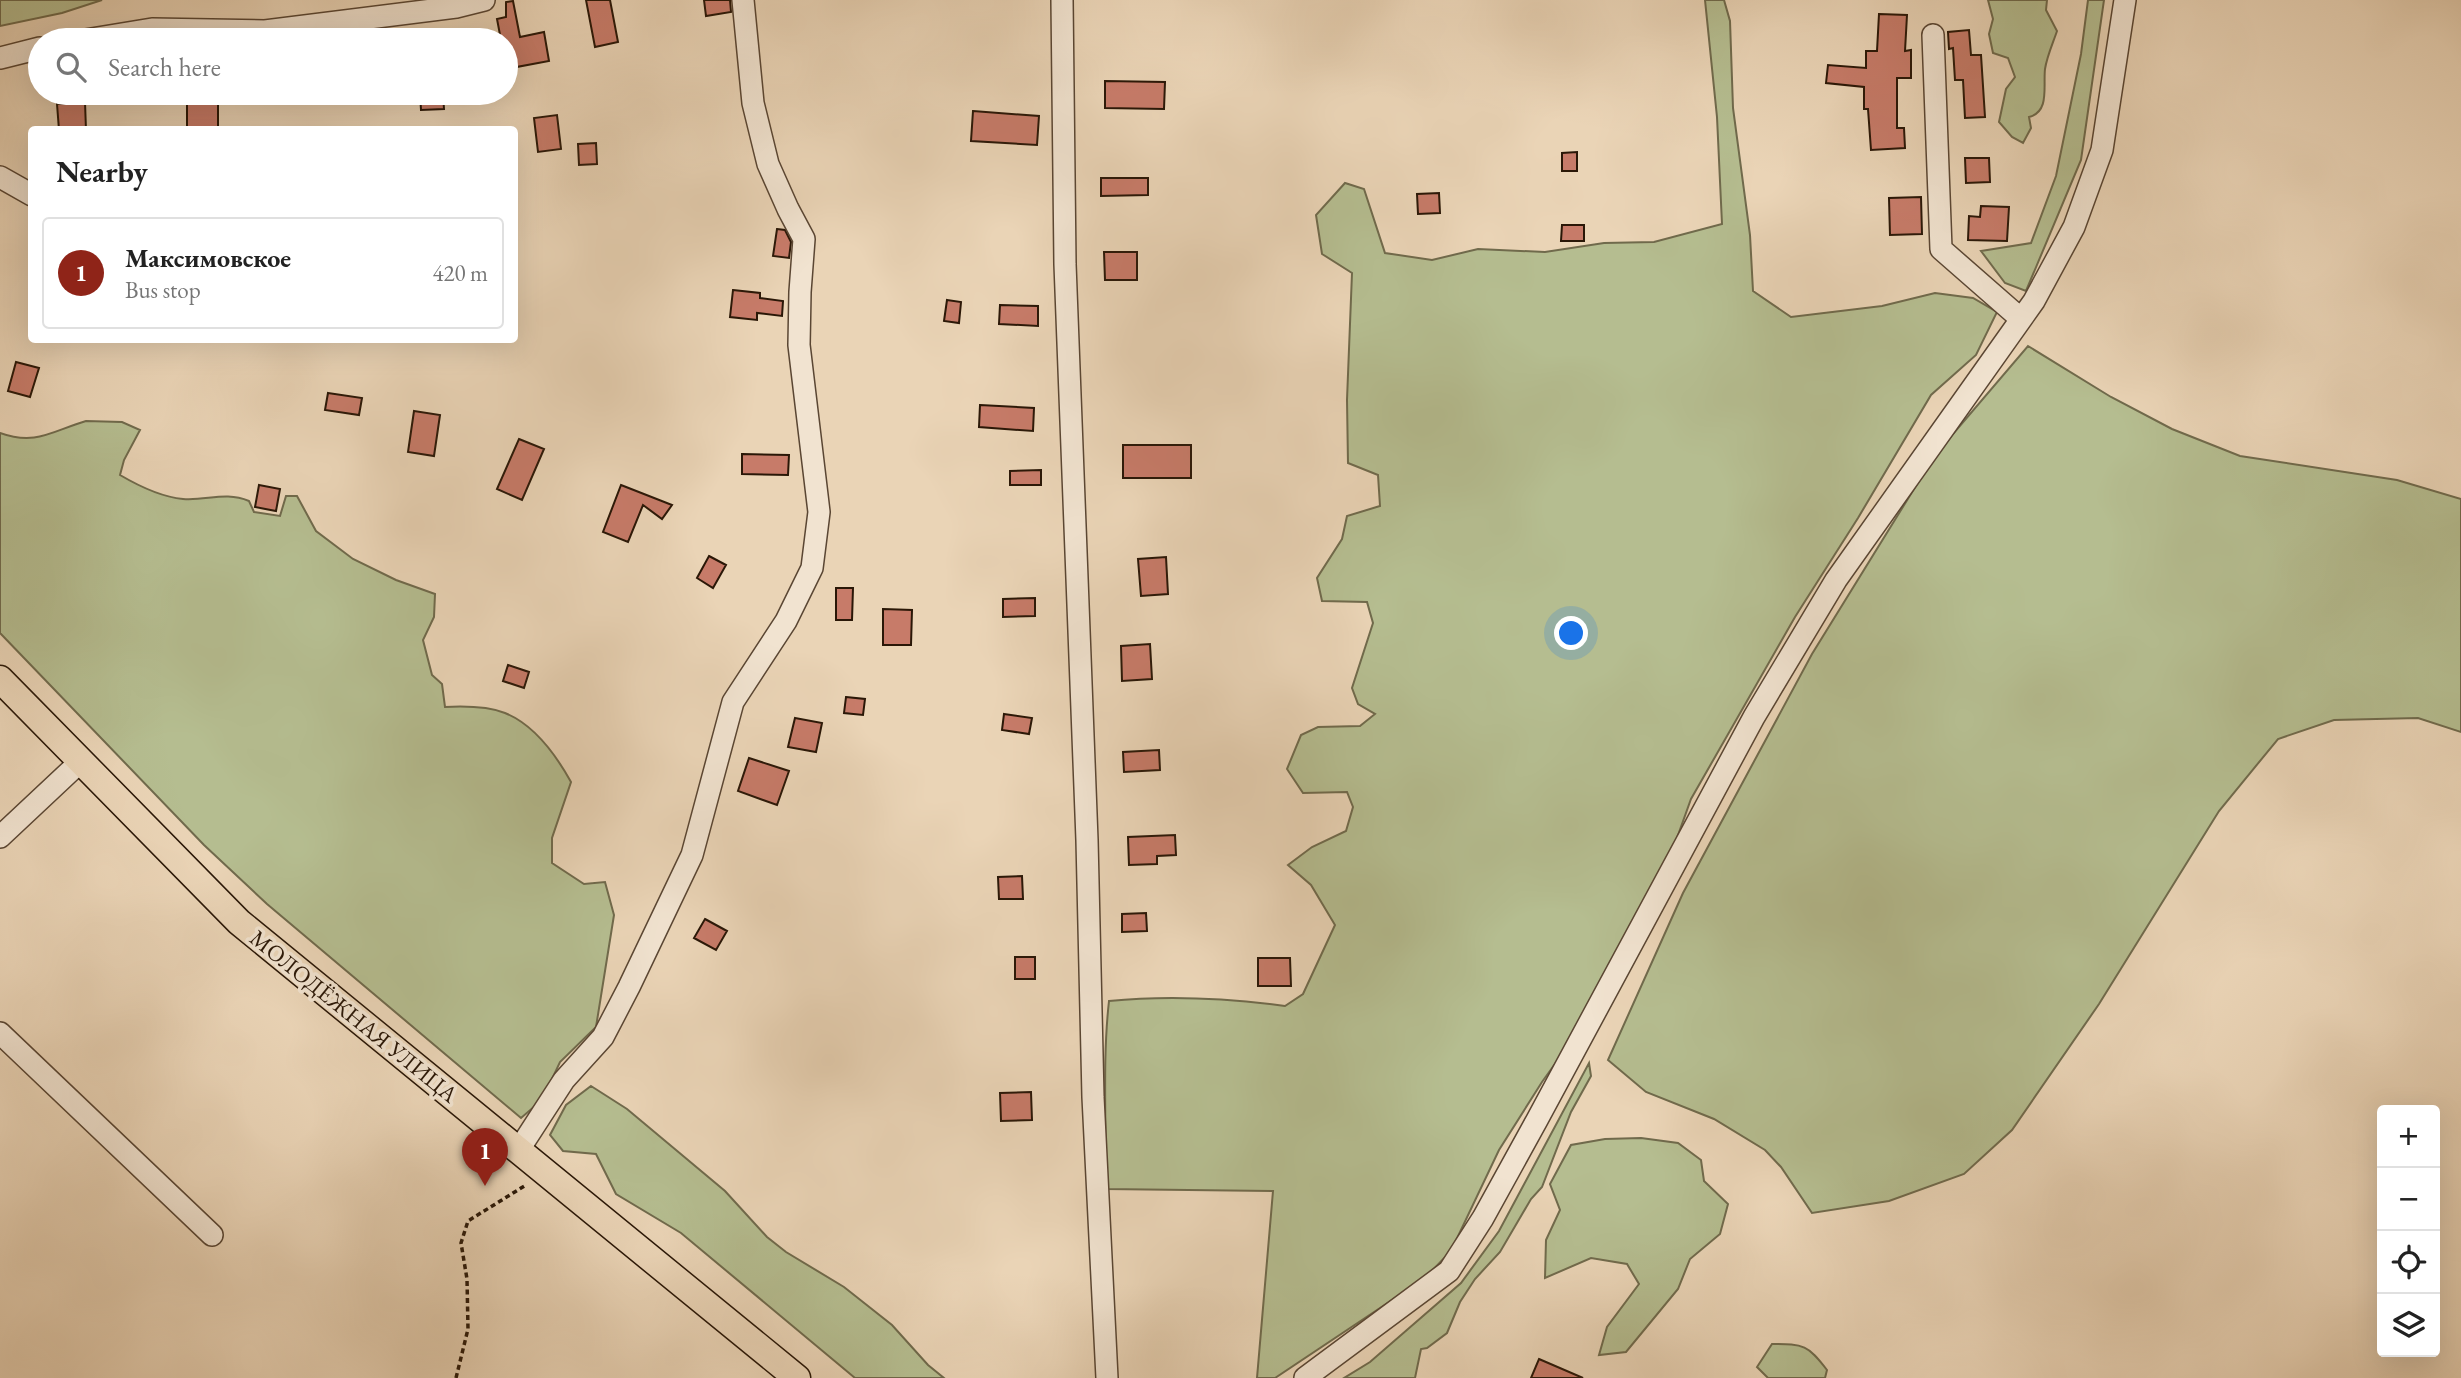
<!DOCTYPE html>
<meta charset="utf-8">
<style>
body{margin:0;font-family:"EB Garamond",serif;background:#f6f6f6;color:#222}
.controls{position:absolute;right:21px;bottom:21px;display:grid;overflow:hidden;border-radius:7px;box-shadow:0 7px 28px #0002}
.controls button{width:63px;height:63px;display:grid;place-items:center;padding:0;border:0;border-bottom:2px solid #e0e0e0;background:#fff;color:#222;font:35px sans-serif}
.you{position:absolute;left:1572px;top:634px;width:24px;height:24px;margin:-18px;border:5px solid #fff;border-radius:50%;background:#1a73e8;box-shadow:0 0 0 10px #1a73e833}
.badge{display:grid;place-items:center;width:46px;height:46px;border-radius:50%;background:#8f2418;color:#fff;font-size:23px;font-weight:700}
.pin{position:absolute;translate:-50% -58px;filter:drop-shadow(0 2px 4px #0008)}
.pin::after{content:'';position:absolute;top:37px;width:24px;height:21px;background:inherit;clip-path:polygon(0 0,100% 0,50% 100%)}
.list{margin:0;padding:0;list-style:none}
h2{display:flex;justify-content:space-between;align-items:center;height:91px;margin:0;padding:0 28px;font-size:30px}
h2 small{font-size:23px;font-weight:400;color:#767676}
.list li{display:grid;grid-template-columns:46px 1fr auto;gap:21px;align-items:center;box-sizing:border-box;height:112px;margin:0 14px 14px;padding:0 14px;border:2px solid #e0e0e0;border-radius:7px}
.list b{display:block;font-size:26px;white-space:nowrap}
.list p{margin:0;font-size:23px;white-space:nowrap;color:#767676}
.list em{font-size:23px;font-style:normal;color:#767676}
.icon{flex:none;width:38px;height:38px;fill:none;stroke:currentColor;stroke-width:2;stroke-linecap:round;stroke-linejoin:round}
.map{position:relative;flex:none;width:2461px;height:1378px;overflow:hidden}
.search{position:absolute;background:#fff;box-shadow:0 7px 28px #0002;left:28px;top:28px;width:490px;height:77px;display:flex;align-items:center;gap:18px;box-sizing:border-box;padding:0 24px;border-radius:38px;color:#767676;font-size:26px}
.panel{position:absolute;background:#fff;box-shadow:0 7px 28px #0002;left:28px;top:126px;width:490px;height:217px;border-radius:7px}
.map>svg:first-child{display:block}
.green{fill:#b5bd90;stroke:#706a4c;stroke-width:2}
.building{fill:#c77b69;stroke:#2a1707;stroke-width:2}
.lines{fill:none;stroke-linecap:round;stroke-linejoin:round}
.minor-casing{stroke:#5a4633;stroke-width:24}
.major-casing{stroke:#2a1707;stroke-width:29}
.path{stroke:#2a1707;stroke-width:3.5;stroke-dasharray:5 3.5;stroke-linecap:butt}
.minor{stroke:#f1e3d0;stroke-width:21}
.major{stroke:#ead4b6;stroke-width:26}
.labels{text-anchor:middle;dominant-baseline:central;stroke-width:7;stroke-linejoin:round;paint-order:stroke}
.street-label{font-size:23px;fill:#2a1707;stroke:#f1e3d0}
</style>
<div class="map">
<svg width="2461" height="1378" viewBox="0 0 2461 1378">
<rect width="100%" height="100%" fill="#ead4b6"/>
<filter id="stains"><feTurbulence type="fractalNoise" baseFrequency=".00286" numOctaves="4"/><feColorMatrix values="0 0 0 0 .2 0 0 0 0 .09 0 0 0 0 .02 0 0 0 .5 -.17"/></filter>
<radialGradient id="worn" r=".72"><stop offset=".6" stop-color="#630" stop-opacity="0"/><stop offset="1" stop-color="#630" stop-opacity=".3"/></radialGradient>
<path class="green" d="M0 0H102L62 13 0 26Z
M1705 0H1724L1730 21 1733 108 1750 235 1753 291 1791 317 1882 306 1935 293 1973 298 1997 312 1976 355 1931 395 1858 518 1795 617 1691 799 1668 863 1588 1018 1542 1082 1499 1150 1451 1251 1425 1278 1275 1378H1257L1273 1191 1105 1189C1107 1126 1102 1063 1109 1001 1169 995 1226 998 1285 1006L1303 994 1335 925 1311 885 1288 865 1312 847 1346 831 1353 807 1347 792 1303 793 1287 769 1301 735 1318 727 1360 726 1375 714 1358 704 1352 688 1373 623 1367 602 1322 601 1317 578 1342 539 1347 516 1380 506 1378 475 1348 463 1347 400 1352 273 1322 254 1316 215 1345 183 1364 189 1385 253 1432 260 1478 249 1545 252 1604 243 1654 242 1722 224 1717 117Z
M1988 0H2047L2046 10 2057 31C2053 43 2047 56 2045 69 2043 86 2050 112 2029 117L2031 128 2023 143 2012 137 1999 122 2006 89 2015 77 2008 58 1993 53 1989 34 1993 19Z
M2088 0H2104L2081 160 2026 291 2005 283 1981 251 2031 243 2056 176 2081 54Z
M2028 346 2111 397 2172 429 2240 456 2397 480 2461 499V732L2418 718 2334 720 2278 739 2219 811 2099 1004 2012 1130 1964 1174 1889 1201 1812 1213 1781 1167 1765 1150 1714 1119 1646 1092 1608 1060 1683 893 1812 654 1935 455Z
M86 421 122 422 140 430 124 460 120 475C137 485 162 497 183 499 207 501 225 491 249 501L254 512 280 516 286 496H297L316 531 353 559 396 580 435 594 434 617 423 640 432 675 442 684 445 707C464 706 487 706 505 713 535 725 556 755 571 782L552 838V863L584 884 605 882 614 915 596 1027 560 1062 542 1100 521 1118 267 904 204 845 0 633V433C36 446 52 431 86 421Z
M1589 1063 1591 1076 1571 1112 1542 1187 1531 1199 1500 1252 1475 1279 1460 1302 1447 1333 1427 1348 1421 1349 1415 1378H1344L1370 1362 1461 1283 1499 1231Z
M591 1086 627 1109 725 1191 767 1237 786 1252 844 1287 892 1325 928 1365 944 1378H855L681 1233 616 1194 596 1154 563 1151 550 1135 566 1105Z
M1641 1138 1678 1143 1701 1160 1704 1181 1728 1204 1720 1234 1690 1259 1678 1289 1626 1352 1599 1355 1607 1327 1639 1284 1627 1264 1591 1258 1545 1278 1546 1240 1560 1210 1550 1184 1571 1145 1605 1139Z
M1772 1344C1804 1344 1808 1345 1827 1370L1825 1378H1768L1757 1367Z"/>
<path class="building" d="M586 0H610L618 42 595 47Z
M704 0H730L731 12 706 16Z
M513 1 520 37 544 32 549 61 506 69V40H501L497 19 506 17V2Z
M1879 14 1907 15 1905 51 1911 50V78H1897V128H1904L1905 148 1871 150 1868 109H1864V87L1826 83 1828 65 1866 68V51H1877Z
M1969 30 1971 55H1981L1985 117 1965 118 1963 80H1955L1953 48 1949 49 1948 32Z
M1105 81 1165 82 1164 109 1105 108Z
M187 93H218V130H187Z
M420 93H443L444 109 421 110Z
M85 102 86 130H59L57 104Z
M973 111 1039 116 1037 145 971 141Z
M557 115 561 149 538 152 534 118Z
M596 143 597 164 579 165 578 144Z
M1577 152V171H1562V153Z
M1965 158H1989L1990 182 1966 183Z
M1101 178H1148V195L1101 196Z
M1439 193 1440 213 1418 214 1417 194Z
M1921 197 1922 234 1890 235 1889 198Z
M1981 206 2009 207 2007 241 1968 240 1969 216 1980 217Z
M1562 225H1584V241H1561Z
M777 229 785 230 791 242 789 258 773 256Z
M1104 252H1137V280H1105Z
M733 290 760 293V298L783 301 782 316 757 313V320L730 317Z
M947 300 961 302 959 323 944 321Z
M1000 305 1038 306V326L999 324Z
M16 362 39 368 30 397 8 391Z
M328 393 362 398 359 415 325 410Z
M980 405 1034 408 1033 431 979 427Z
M414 411 440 415 434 456 408 452Z
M519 439 544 449 522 500 497 489Z
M1123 445H1191V478H1123Z
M742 454 789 455 788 475 742 474Z
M1041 470V485H1010V471Z
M259 485 280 489 276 511 255 507Z
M621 485 672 505 662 519 643 505 628 542 603 532Z
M709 556 726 565 713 588 697 578Z
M1166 557 1168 594 1141 596 1138 559Z
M836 588H853L852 620H836Z
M1035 598V616L1003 617V599Z
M883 609 912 610 911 645H883Z
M1150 644 1152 679 1122 681 1121 646Z
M508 665 529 672 524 688 503 681Z
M846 697 865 699 863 715 844 713Z
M1004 714 1032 718 1029 734 1002 730Z
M795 718 822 723 816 752 788 747Z
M1159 750 1160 770 1124 772 1123 752Z
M749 758 789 771 777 805 738 791Z
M1175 835 1176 855 1157 856V864L1129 865 1128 837Z
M1022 876 1023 899H999L998 877Z
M1146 913 1147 931 1122 932V914Z
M705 919 727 931 716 950 694 938Z
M1015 957H1035V979H1015Z
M1258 958H1290L1291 986H1258Z
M1031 1092 1032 1120 1001 1121 1000 1093Z
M1539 1359 1583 1378H1531Z"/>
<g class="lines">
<g class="minor-casing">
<path id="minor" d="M1062 0 1065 264 1087 840 1093 1097 1107 1378
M1933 35 1941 249 2021 319
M85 40 152 29 265 31 456 7 484 0
M0 58 40 48
M0 177 32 195
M0 837 81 761
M0 1033 212 1235
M518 1151 564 1080 603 1037 629 987 692 855 733 702 786 621 812 568 819 512 799 345 800 292 804 239 788 209 768 164 753 103 743 0
M1305 1378 1449 1271 1483 1218 1537 1120 1754 717 1836 580 2034 301 2074 227 2102 150 2125 0"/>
</g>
<g class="major-casing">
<path id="major" d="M0 679 239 922 797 1378"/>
</g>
<path class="path" d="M456 1378 468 1329 467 1279 461 1243 468 1221 526 1185"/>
<use href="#minor" class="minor"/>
<use href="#major" class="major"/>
</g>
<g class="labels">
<g class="street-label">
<text transform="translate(354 1016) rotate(39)">МОЛОДЁЖНАЯ УЛИЦА</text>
</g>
</g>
<rect width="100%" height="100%" filter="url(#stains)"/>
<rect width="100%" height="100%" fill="url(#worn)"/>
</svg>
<div class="controls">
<button>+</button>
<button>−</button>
<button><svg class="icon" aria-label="locate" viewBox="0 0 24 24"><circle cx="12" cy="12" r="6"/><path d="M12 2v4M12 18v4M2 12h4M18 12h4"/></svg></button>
<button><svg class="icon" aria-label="layers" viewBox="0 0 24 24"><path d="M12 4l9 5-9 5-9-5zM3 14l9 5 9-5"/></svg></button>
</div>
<div class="you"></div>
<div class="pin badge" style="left:485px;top:1186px">1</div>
<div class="search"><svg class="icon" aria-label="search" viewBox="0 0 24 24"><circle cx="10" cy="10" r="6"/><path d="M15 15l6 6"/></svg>Search here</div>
<section class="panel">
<h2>Nearby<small></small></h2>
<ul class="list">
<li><span class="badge">1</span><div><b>Максимовское</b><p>Bus stop</p></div><em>420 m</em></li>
</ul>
</section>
</div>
